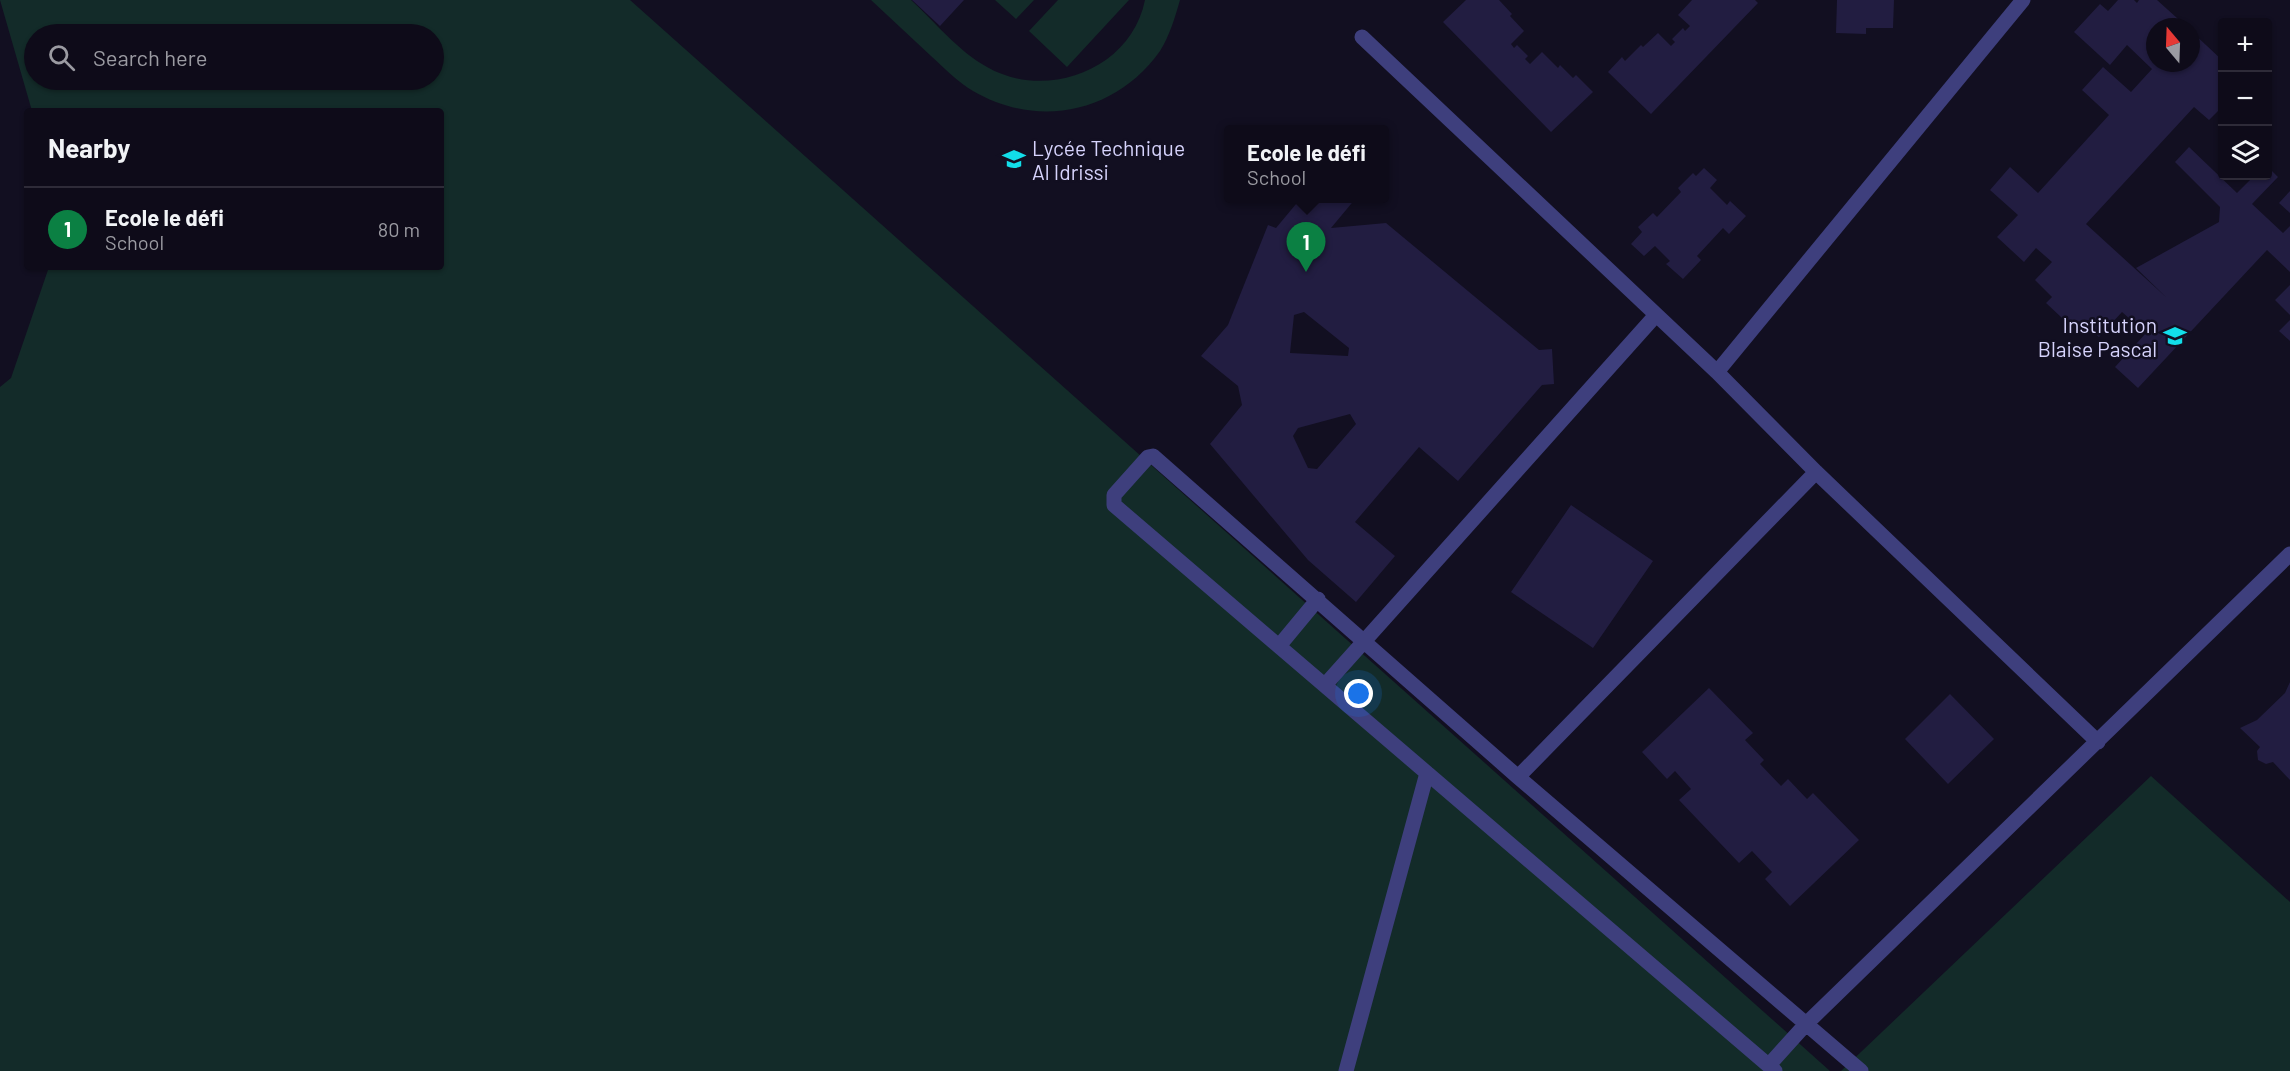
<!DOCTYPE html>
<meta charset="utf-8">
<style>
body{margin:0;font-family:Barlow,sans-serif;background:#1c1926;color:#f1f3f6}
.controls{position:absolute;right:18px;top:18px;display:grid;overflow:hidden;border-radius:6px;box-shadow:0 2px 4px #0004}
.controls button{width:54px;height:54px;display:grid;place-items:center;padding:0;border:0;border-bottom:2px solid #2e2b38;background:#0e0b19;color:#f1f3f6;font:30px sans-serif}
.compass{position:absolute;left:2146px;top:18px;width:54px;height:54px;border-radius:50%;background:#0e0b19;box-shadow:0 2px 4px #0004;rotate:341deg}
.you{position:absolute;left:1359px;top:694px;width:21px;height:21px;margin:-15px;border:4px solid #fff;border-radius:50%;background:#1a73e8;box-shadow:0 0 0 9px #1a73e833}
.badge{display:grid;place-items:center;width:39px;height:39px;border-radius:50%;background:#0b8043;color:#fff;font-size:20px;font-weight:700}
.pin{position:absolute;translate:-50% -50px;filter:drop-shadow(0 2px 3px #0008)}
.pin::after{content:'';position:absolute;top:32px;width:21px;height:18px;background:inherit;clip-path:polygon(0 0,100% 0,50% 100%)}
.popup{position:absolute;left:1224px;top:125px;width:165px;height:78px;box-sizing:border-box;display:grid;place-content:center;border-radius:6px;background:#0e0b19;filter:drop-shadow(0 2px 4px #0005);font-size:20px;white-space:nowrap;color:#9b9ba2}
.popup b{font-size:22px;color:#f1f3f6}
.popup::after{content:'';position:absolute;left:50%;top:100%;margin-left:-12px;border:12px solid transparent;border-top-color:#0e0b19}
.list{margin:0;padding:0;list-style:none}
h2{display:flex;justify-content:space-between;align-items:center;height:78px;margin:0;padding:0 24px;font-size:26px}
h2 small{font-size:20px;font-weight:400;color:#9b9ba2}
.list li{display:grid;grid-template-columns:39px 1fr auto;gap:18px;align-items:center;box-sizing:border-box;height:84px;padding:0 24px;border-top:2px solid #2e2b38}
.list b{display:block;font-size:22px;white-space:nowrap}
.list p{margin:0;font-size:20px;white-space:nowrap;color:#9b9ba2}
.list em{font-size:20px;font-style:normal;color:#9b9ba2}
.icon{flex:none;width:33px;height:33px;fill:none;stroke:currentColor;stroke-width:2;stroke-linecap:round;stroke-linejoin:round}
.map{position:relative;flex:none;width:2290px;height:1071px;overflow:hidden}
.search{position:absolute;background:#0e0b19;box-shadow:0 2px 4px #0004;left:24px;top:24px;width:420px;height:66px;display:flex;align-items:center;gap:15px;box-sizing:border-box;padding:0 21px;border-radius:33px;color:#9b9ba2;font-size:22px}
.panel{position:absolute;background:#0e0b19;box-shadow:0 2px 4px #0004;left:24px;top:108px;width:420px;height:162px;border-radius:6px}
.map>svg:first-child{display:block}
.green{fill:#132b29;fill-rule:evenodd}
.building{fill:#221d41;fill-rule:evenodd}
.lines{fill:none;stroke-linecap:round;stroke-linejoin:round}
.minor{stroke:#3e3f7d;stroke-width:15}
.labels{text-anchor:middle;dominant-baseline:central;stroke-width:5;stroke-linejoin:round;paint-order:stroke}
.poi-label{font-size:21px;fill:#d6d3fc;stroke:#120f21;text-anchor:start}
</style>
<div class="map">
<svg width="2290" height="1071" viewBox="0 0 2290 1071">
<rect width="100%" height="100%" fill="#120f21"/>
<path class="green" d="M0 0H630L1830 1071H0V387L11 378 49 267H441V111H32ZM34 34H434V80H34Z
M871 0H911C935 22 958 51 987 67 1046 101 1131 70 1145 0H1180C1175 17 1170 35 1160 51 1116 113 1038 129 973 91 958 82 944 68 931 56 911 37 891 19 871 0Z
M995 0H1034L1016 19Z
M1058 0H1129L1067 67 1029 31Z
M2151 776 2290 902V1071H1841Z"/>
<path class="building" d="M912 0H964L940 26Z
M1466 0H1499L1512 14 1510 16 1524 31 1511 44 1514 48 1517 45 1528 56 1525 59 1530 64 1542 52 1558 68 1560 65 1573 78 1576 75 1593 92 1551 132 1443 22Z
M1692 0H1755L1758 3 1651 114 1608 72 1622 57 1625 61 1641 45 1643 47 1658 33 1671 46 1675 42 1672 39 1683 28 1685 31 1690 26 1678 15Z
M1837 0H1894L1893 28H1866V34L1836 33Z
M2118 0H2134L2137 3 2139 0H2157L2187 27H2155V63H2191V31L2222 60V115L2218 111 2209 120 2194 107 2086 224 2167 298 2136 268 2219 222 2220 207 2175 162 2189 147 2237 193 2254 176H2268V167L2278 177 2252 204 2283 233 2290 226V272L2267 250 2138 388 2115 367 2146 333 2122 312 2099 337 2083 323 2076 331 2046 303 2052 297 2035 280 2052 262 2036 248 2024 262 1997 237 2018 215 1990 190 2010 167 2038 193 2109 115 2082 90 2103 67 2131 92 2152 69 2127 45 2110 65 2074 32 2100 4 2108 11Z
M1704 168 1717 180 1710 188 1727 205 1730 201 1746 216 1729 234 1723 228 1697 256 1701 260 1683 279 1666 264 1670 261 1655 246 1644 256 1631 244 1642 232 1638 227 1653 213 1657 217 1681 192 1678 188 1693 173 1696 176Z
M2290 191V213L2279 203Z
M1301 198H1356L1331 228 1386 223 1539 350 1552 349 1554 384 1542 385 1458 481 1419 447 1355 522 1395 556 1356 602 1308 560 1210 444 1242 405 1238 386 1201 356 1228 325 1268 225 1276 228ZM1304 312 1349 348 1348 356 1290 353 1294 315ZM1350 414 1356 424 1317 469 1308 468 1293 436 1298 428Z
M2290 285V315L2275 300Z
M2290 320V341L2279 331Z
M1571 505 1653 561 1593 648 1511 592Z
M2290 682V780L2273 762 2266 764 2258 760 2257 751 2260 747 2240 728 2257 720 2285 693Z
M1709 688 1753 733 1745 740 1764 760 1760 764 1781 786 1788 779 1807 799 1813 793 1859 840 1790 906 1765 879 1772 872 1752 851 1739 863 1679 800 1691 789 1675 771 1667 779 1642 752Z
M1950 694 1994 739 1948 784 1905 739Z"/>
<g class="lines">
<path class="minor" d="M1362 37 1717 372 1816 472 2098 742
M1717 372 2023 0
M1279 646 1318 599
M1325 685 1656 315
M1518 777 1816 472
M1769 1065 1806 1024 2290 554
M1346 1071 1427 773
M1775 1071 1114 505V495L1148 457 1153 456 1518 777 1861 1071"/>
</g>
<defs>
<g id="university-bare" transform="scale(1.8)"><path d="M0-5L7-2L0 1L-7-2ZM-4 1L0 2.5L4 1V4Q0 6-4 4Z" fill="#12dee9" stroke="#120f21" stroke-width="2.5" paint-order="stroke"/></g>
<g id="school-bare" transform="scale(1.8)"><path d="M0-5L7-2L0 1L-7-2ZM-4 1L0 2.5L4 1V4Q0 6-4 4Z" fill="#12dee9" stroke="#120f21" stroke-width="2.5" paint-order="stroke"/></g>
</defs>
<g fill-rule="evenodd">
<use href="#university-bare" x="1014" y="159"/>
<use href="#school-bare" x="2175" y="336"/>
</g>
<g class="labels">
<g class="poi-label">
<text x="1032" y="147">Lycée Technique<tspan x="1032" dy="24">Al Idrissi</tspan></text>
<text x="2157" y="324" text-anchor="end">Institution<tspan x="2157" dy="24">Blaise Pascal</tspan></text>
</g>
</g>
</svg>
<div class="controls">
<button>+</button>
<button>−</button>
<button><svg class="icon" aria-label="layers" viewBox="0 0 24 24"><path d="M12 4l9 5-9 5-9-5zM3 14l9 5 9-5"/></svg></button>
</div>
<svg class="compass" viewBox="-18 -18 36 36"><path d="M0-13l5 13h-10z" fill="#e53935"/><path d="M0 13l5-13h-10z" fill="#9b9ba2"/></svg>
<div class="you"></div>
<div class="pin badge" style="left:1306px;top:272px">1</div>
<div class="popup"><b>Ecole le défi</b>School</div>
<div class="search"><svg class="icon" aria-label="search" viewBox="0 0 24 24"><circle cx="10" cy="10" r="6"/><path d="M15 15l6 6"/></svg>Search here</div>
<section class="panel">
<h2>Nearby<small></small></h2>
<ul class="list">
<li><span class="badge">1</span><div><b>Ecole le défi</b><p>School</p></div><em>80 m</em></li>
</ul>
</section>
</div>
